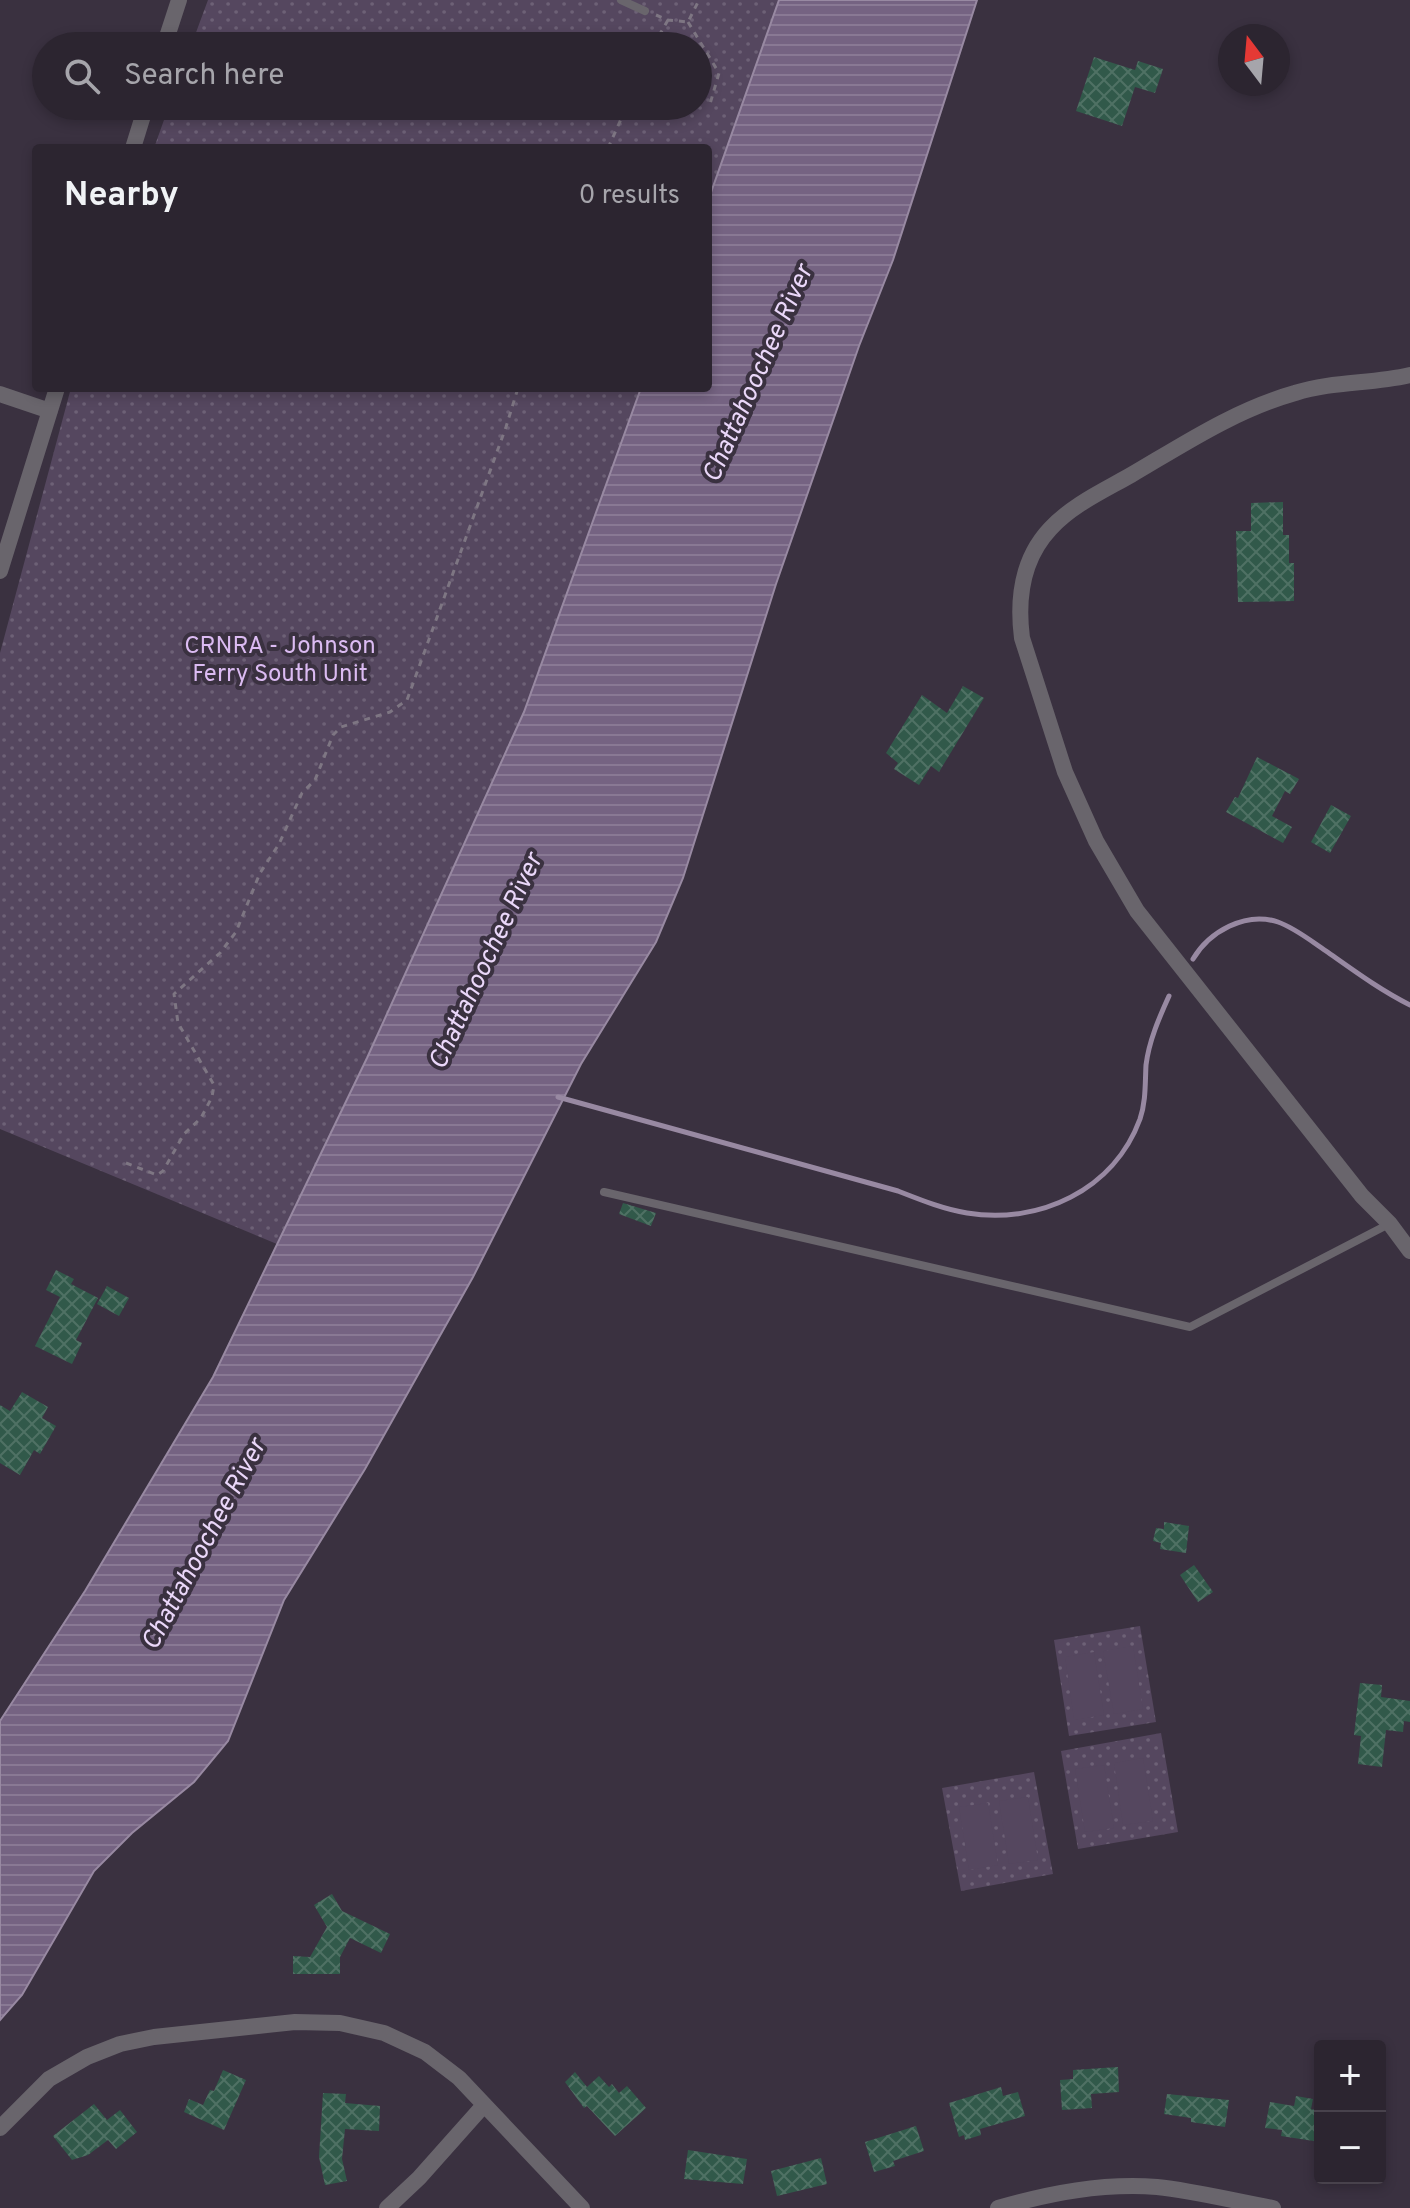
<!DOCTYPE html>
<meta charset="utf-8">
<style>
body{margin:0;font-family:Overpass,sans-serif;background:#342d38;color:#f1f3f6}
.controls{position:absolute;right:24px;bottom:24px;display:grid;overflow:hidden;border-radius:8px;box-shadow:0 4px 12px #0003}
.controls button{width:72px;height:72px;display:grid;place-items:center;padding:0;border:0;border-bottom:2px solid #48424c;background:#2c2530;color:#f1f3f6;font:40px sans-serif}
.compass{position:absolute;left:1218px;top:24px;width:72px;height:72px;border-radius:50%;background:#2c2530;box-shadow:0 4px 12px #0003;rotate:344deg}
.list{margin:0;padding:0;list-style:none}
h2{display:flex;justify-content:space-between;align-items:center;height:104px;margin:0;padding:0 32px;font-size:34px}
h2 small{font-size:26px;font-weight:400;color:#a6a5ab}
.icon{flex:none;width:44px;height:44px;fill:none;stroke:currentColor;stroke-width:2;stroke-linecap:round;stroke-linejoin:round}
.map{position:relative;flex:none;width:1410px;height:2208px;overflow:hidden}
.search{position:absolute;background:#2c2530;box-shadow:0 4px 12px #0003;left:32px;top:32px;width:680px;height:88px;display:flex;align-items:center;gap:20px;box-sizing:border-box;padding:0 28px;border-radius:44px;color:#a6a5ab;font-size:30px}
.panel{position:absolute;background:#2c2530;box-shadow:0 4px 12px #0003;left:32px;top:144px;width:680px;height:248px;border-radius:8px}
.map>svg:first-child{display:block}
.park{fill:url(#park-dots)}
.pitch{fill:#55475f}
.water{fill:url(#water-rules);stroke:#9889a2;stroke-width:2}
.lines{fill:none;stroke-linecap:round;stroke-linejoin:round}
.stream{stroke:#9889a2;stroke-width:5}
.building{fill:url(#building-cross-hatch)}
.path{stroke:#7e7683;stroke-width:3;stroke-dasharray:6 6;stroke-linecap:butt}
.lane{stroke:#69656c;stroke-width:8}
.street{stroke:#69656c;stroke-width:16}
.labels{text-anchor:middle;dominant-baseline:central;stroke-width:8;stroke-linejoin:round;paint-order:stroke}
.park-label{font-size:24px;fill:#dbbbf2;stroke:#3a3140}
.water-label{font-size:26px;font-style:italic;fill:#ead7f9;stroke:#3a3140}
</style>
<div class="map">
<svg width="1410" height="2208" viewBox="0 0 1410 2208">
<defs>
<pattern id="park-dots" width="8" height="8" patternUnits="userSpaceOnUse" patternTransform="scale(2)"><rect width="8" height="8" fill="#55475f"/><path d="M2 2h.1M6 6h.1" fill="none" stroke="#6d6176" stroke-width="1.8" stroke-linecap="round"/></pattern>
<pattern id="water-rules" width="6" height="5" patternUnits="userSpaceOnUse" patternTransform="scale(2)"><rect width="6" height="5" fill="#756382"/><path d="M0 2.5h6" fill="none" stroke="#897994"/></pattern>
<pattern id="building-cross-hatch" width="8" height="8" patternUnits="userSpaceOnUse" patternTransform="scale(2)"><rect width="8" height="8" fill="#31594a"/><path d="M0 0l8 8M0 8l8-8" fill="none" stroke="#4f7164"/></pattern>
</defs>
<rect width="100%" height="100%" fill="#3a3140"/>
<path class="park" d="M208 0H823L708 310V148H154L169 106H698V46H191Z
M71 388H675L289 1249 0 1129V653Z
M1140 1626 1156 1722 1069 1736 1054 1640Z
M1161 1733 1178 1832 1078 1849 1061 1751Z
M1034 1772 1053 1874 961 1891 942 1788Z"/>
<path class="pitch" d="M1133 1646 1143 1709 1114 1714 1103 1651Z
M1094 1652 1104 1715 1074 1720 1065 1657Z
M1143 1758 1153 1821 1123 1825 1114 1763Z
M1104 1765 1114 1828 1085 1832 1075 1769Z
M1028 1797 1038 1860 1009 1864 999 1801Z
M988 1803 998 1865 969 1870 959 1807Z"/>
<path class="water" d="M779 0H977L893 260 859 346 776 584 683 878 656 942 581 1064 473 1277 365 1469 284 1600 228 1741 194 1782 132 1833 94 1871 22 1995 0 2020V1721L85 1591 213 1377 367 1058 524 712 641 388H708V201Z"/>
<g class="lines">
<path class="stream" d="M1193 959C1209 932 1245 911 1278 922 1295 928 1311 941 1326 951 1353 970 1380 990 1410 1005
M558 1097 898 1191C921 1200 943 1209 967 1213 1039 1225 1114 1190 1140 1119 1146 1101 1145 1084 1146 1065 1149 1041 1159 1018 1169 996"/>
</g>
<path class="building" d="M1094 57 1135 70 1138 61 1163 69 1155 93 1135 87 1122 126 1076 111Z
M1283 502V535H1289V563H1294V601L1238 602 1236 531H1251V503Z
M963 686 984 698 939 772 931 766 919 785 894 769 898 763 886 753 922 695 947 713Z
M1257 757 1299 779 1290 794 1285 791 1272 816 1292 827 1283 843 1226 812 1235 797 1238 798Z
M1331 805 1351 816 1330 853 1311 842Z
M623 1203 656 1213 651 1226 619 1214Z
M56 1270 74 1279 71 1284 98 1298 76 1340 82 1343 72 1364 35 1346 60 1297 46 1290Z
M107 1286 129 1298 119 1316 97 1304Z
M22 1392 48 1407 42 1418 56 1426 40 1454 34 1450 20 1475 0 1463V1405L10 1411Z
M1164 1522 1189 1526 1186 1553 1160 1549 1161 1543 1153 1541 1156 1528 1164 1529Z
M1194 1565 1213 1592 1198 1602 1180 1575Z
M1360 1683 1382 1685 1381 1697 1410 1701V1722L1404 1721 1403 1732 1386 1730 1382 1767 1358 1764 1361 1736 1354 1735Z
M332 1894 342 1911 390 1934 381 1953 350 1938 340 1957V1974H293V1956L310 1957 327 1927 314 1905Z
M1118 2067 1119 2092 1091 2094 1092 2108 1062 2110 1060 2080 1073 2079V2070Z
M223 2070 246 2080 224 2130 184 2112 189 2099 203 2105 210 2090 214 2091Z
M575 2072 587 2087 599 2076 609 2087 612 2084 619 2093 627 2086 646 2108 615 2136 587 2106 584 2108 565 2082Z
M1001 2087 1003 2096 1018 2092 1025 2116 980 2129 981 2135 965 2140 964 2135 959 2137 949 2103Z
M323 2093 346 2094 345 2103 380 2106 379 2131 345 2129 342 2159 347 2181 325 2185 319 2157Z
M1167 2094 1229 2100 1225 2127 1191 2122V2118L1164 2114Z
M1296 2096 1313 2099 1311 2109 1320 2111V2142L1281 2136 1282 2130 1265 2128 1270 2102 1294 2106Z
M94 2104 107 2120 120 2110 137 2132 116 2149 108 2140 88 2155 72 2160 53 2136Z
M916 2126 924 2151 893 2161 895 2166 874 2172 865 2142Z
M688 2150 747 2159 743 2184 684 2179Z
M821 2158 827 2184 777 2196 771 2171Z"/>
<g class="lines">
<path class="path" d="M656 15 668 20 688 22 699 0
M688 22 719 73 710 104
M653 46 668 20
M608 148 627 106
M126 1163 157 1175 163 1171 184 1134 201 1118 212 1097 214 1085 178 1023 174 994 220 953 236 932 260 873 279 844 302 793 315 780 333 735 341 727 390 712 407 700 506 427 518 388"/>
<path class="lane" d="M621 0 645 11
M604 1192 1190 1327 1389 1224"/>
<path class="street" d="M164 46 179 0
M133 148 146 106
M1410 375C1372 384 1333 381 1295 393 1235 410 1184 444 1131 475 1103 491 1072 505 1050 529 1022 559 1017 599 1022 638L1065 772 1096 841 1137 911 1362 1196 1390 1224 1410 1251
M0 394 50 411
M0 571 57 388
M0 2128 49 2079 87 2057 120 2044 154 2037 295 2022 340 2023 384 2033 425 2052 459 2078 582 2208
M387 2208 419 2178 484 2105
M998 2208C1050 2193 1102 2183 1157 2187 1195 2191 1234 2201 1273 2208"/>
</g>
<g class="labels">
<g class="park-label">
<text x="280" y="647">CRNRA - Johnson<tspan x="280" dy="28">Ferry South Unit</tspan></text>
</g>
<g class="water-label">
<text transform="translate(759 374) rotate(-66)">Chattahoochee River</text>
<text transform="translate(487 962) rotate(-65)">Chattahoochee River</text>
<text transform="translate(205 1545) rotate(-62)">Chattahoochee River</text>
</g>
</g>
</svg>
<div class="controls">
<button>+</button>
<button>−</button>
</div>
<svg class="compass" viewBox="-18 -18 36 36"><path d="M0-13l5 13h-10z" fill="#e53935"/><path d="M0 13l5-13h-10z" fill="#a6a5ab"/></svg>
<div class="search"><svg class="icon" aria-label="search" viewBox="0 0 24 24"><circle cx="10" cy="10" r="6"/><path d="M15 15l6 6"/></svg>Search here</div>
<section class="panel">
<h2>Nearby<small>0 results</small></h2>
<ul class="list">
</ul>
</section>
</div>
